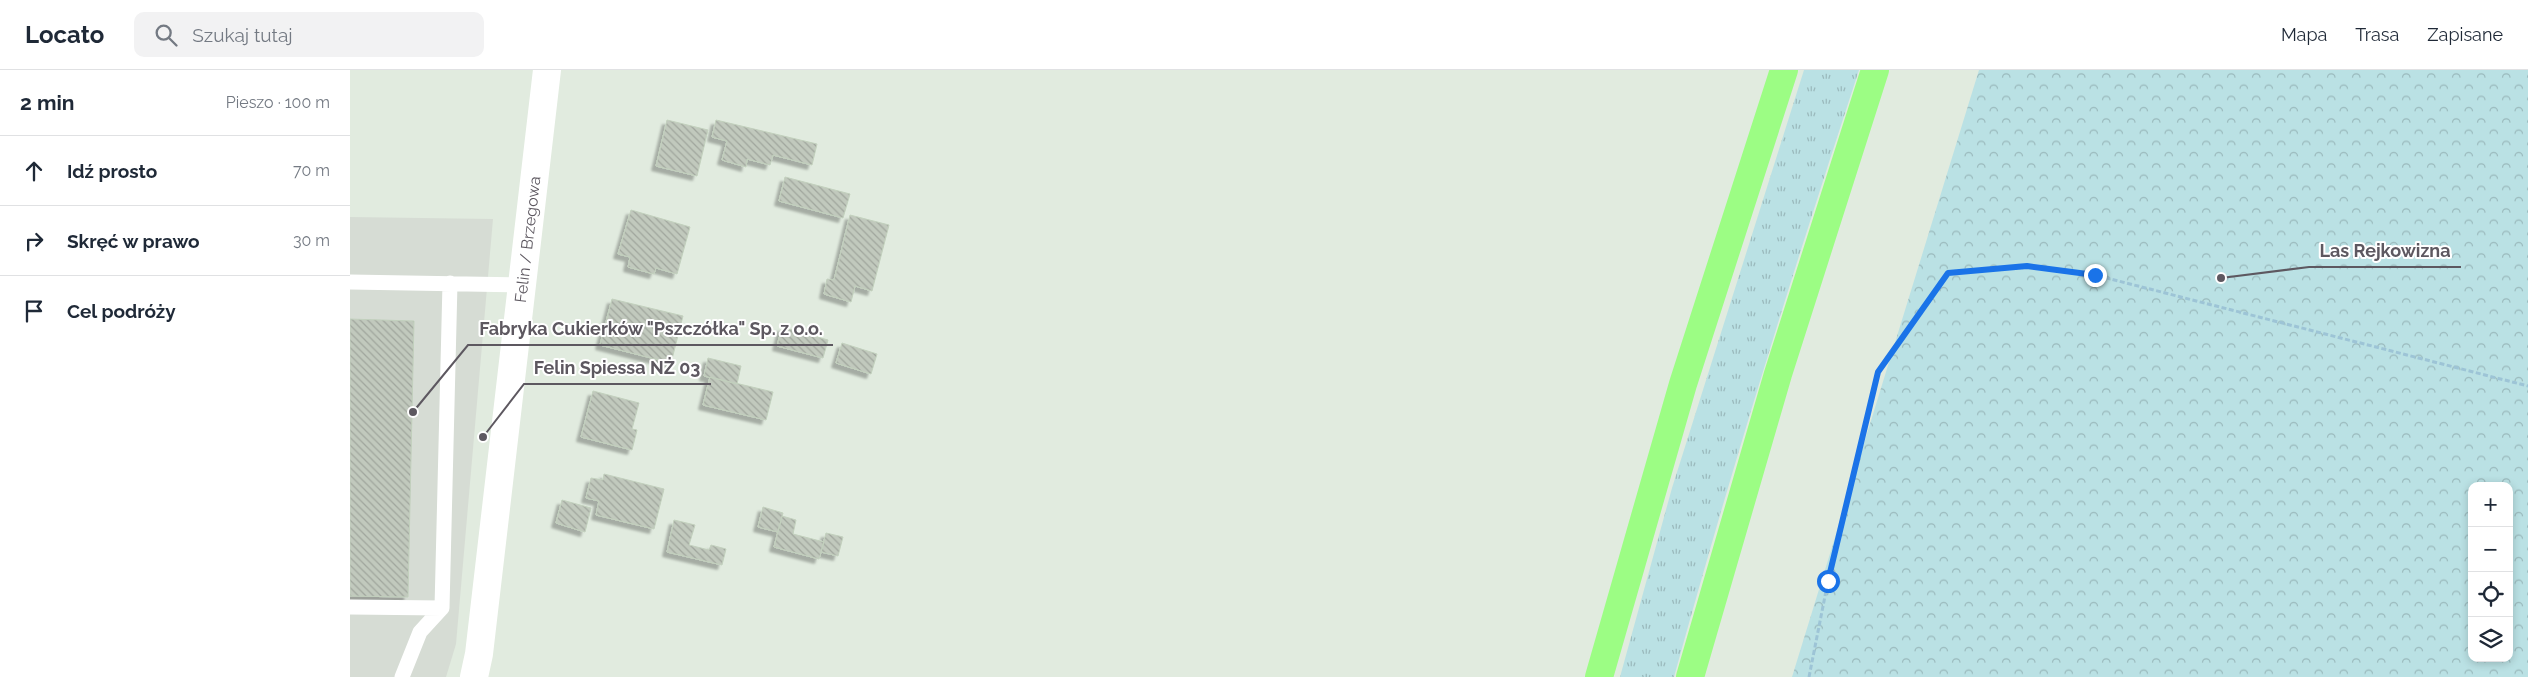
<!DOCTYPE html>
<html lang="pl">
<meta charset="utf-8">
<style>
body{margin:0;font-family:Raleway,sans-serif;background:#f2f2f3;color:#1f2937}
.controls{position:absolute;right:15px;bottom:15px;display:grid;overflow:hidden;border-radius:10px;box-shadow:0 2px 8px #0003}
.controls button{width:45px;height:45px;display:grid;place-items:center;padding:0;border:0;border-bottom:1px solid #e0e1e3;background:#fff;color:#1f2937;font:25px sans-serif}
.stop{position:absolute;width:15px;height:15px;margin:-11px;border:4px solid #1a73e8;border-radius:50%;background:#fff}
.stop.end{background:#1a73e8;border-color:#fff;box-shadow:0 1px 5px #0008}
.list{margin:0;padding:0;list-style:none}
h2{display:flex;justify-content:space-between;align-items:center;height:65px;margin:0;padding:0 20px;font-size:21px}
h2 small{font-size:16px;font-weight:400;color:#747a83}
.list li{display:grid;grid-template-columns:32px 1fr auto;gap:15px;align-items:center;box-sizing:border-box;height:70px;padding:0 20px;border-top:1px solid #e0e1e3}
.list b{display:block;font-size:19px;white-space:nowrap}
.list em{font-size:16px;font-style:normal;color:#747a83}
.icon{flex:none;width:28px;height:28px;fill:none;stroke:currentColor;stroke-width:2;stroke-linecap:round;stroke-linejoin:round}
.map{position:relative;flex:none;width:2178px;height:607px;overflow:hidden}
header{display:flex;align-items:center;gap:30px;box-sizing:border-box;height:70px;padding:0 25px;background:#fff;border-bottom:1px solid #e0e1e3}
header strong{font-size:24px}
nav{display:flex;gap:28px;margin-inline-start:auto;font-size:18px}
.search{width:350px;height:45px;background:#f2f2f3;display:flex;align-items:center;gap:12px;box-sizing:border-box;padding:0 18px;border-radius:10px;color:#747a83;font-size:19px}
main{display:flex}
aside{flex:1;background:#fff}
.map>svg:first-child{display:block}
.industrial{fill:#d6dcd4}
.grass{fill:url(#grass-tufts)}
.forest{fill:url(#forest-crowns);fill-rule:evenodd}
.building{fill:url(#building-back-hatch);stroke:#c2d0bd;filter:url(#shadow)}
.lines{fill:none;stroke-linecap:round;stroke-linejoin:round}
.path{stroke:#9dc4d6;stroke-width:3;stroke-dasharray:5 2.5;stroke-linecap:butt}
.service{stroke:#fff;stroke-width:15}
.minor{stroke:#fff;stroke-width:28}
.motorway{stroke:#9cfd84;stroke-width:28}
.route{stroke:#1a73e8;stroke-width:6}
.labels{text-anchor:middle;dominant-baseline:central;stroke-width:4;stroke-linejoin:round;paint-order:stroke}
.street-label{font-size:16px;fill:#5d5860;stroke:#fff}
.leader{fill:none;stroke:#5d5860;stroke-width:2}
.callout-dot{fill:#5d5860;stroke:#fff;stroke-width:2}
.callout-label{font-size:18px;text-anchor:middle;font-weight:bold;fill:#5d5860;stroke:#fff;stroke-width:4;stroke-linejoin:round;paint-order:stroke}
</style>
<header>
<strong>Locato</strong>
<div class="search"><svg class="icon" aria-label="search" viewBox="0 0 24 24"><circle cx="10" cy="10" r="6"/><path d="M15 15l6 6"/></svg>Szukaj tutaj</div>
<nav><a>Mapa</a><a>Trasa</a><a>Zapisane</a></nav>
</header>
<main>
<aside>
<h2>2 min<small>Pieszo · 100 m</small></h2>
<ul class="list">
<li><svg class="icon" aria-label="ahead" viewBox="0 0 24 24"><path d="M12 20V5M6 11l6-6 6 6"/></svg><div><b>Idź prosto</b></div><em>70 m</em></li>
<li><svg class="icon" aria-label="right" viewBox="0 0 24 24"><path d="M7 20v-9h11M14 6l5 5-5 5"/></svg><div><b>Skręć w prawo</b></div><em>30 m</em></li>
<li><svg class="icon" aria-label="arrive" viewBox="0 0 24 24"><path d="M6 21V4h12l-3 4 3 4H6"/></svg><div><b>Cel podróży</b></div></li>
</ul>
</aside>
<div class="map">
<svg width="2178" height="607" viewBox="0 0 2178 607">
<defs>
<pattern id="grass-tufts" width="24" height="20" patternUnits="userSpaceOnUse" patternTransform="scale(1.25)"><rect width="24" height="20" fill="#bae1e4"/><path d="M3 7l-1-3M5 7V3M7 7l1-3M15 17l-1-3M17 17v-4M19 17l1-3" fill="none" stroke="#9ab9bc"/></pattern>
<pattern id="forest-crowns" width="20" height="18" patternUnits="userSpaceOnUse" patternTransform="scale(1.25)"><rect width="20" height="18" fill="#bae1e4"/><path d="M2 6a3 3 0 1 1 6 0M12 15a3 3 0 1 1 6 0" fill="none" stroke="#9ab9bc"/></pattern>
<pattern id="building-back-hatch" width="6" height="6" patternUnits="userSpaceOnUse" patternTransform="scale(1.25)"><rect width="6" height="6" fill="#c1c9bd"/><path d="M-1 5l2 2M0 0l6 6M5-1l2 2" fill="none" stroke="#a0a69d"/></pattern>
<filter id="shadow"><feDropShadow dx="-4.5" dy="4.5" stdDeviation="1" flood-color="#0004"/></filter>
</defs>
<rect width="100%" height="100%" fill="#e1ebdf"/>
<path class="industrial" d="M0 147 143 149 106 574 96 607H0Z"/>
<path class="grass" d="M1454 0H1509C1443 201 1380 403 1324 607H1270L1322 418Z"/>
<path class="forest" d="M1629 0H2178V607H1442ZM2122 416H2159V588H2122Z"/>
<path class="building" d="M317 50 358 60 347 106 306 96Z
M366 50 467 74 462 95 423 85 420 95 397 89 396 97 372 90 377 71 362 67Z
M435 107 500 124 493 148 429 131Z
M281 140 340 157 327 204 306 198 304 204 278 197 280 187 268 184Z
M500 145 539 155 522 221 505 216 501 232 474 224 477 209 484 210Z
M262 229 333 246 321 293 250 275Z
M0 249 64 251 58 527 0 526Z
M432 257 478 270 473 288 427 276Z
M492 273 527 284 521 304 486 293Z
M358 288 391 296 387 314 354 306Z
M360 307 423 322 416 350 353 335Z
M243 321 289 333 282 359 287 360 282 380 231 367Z
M254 404 314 419 304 459 246 445 249 431 236 428 241 408 253 410Z
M212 430 241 438 235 462 206 453Z
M413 437 433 443 428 462 408 457Z
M432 446 446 450 443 464 474 472 469 489 424 477Z
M324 450 345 455 339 475 359 480 361 475 376 479 372 495 317 482Z
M476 463 493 467 488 486 471 482Z"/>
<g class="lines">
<path class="path" d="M1459 607 1478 511 1528 302 1598 203 1677 196 1745 205 2178 316"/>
<path class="service" d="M0 212 171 215
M0 537 92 538 100 213
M52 607 70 562 92 538"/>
<path class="minor" id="s1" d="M124 607 129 584 197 0"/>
<path class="motorway" d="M1249 607 1333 314 1434 0
M1340 607 1428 304 1525 0"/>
</g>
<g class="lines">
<path class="route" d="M1478 511 1528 302 1598 203 1677 196 1745 205"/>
</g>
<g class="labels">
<g class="street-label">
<text stroke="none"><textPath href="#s1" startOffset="441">Felin / Brzegowa</textPath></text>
</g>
</g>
<path class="leader" d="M1871 208L1959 197H2111M63 342L118 275H483M133 367L174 314H361"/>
<g class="callout-dot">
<circle cx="1871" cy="208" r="5"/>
<circle cx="63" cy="342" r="5"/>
<circle cx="133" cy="367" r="5"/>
</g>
<g class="callout-label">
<text x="2035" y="187">Las Rejkowizna</text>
<text x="301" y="265">Fabryka Cukierków "Pszczółka" Sp. z o.o.</text>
<text x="267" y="304">Felin Spiessa NŻ 03</text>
</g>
</svg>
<div class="controls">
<button>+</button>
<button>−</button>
<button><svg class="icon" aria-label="locate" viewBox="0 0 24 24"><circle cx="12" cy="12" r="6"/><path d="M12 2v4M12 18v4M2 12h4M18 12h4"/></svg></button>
<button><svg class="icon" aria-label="layers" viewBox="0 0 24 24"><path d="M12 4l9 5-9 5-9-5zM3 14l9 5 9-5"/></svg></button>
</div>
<div class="stop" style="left:1478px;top:511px"></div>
<div class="stop end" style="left:1745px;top:205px"></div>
</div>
</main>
